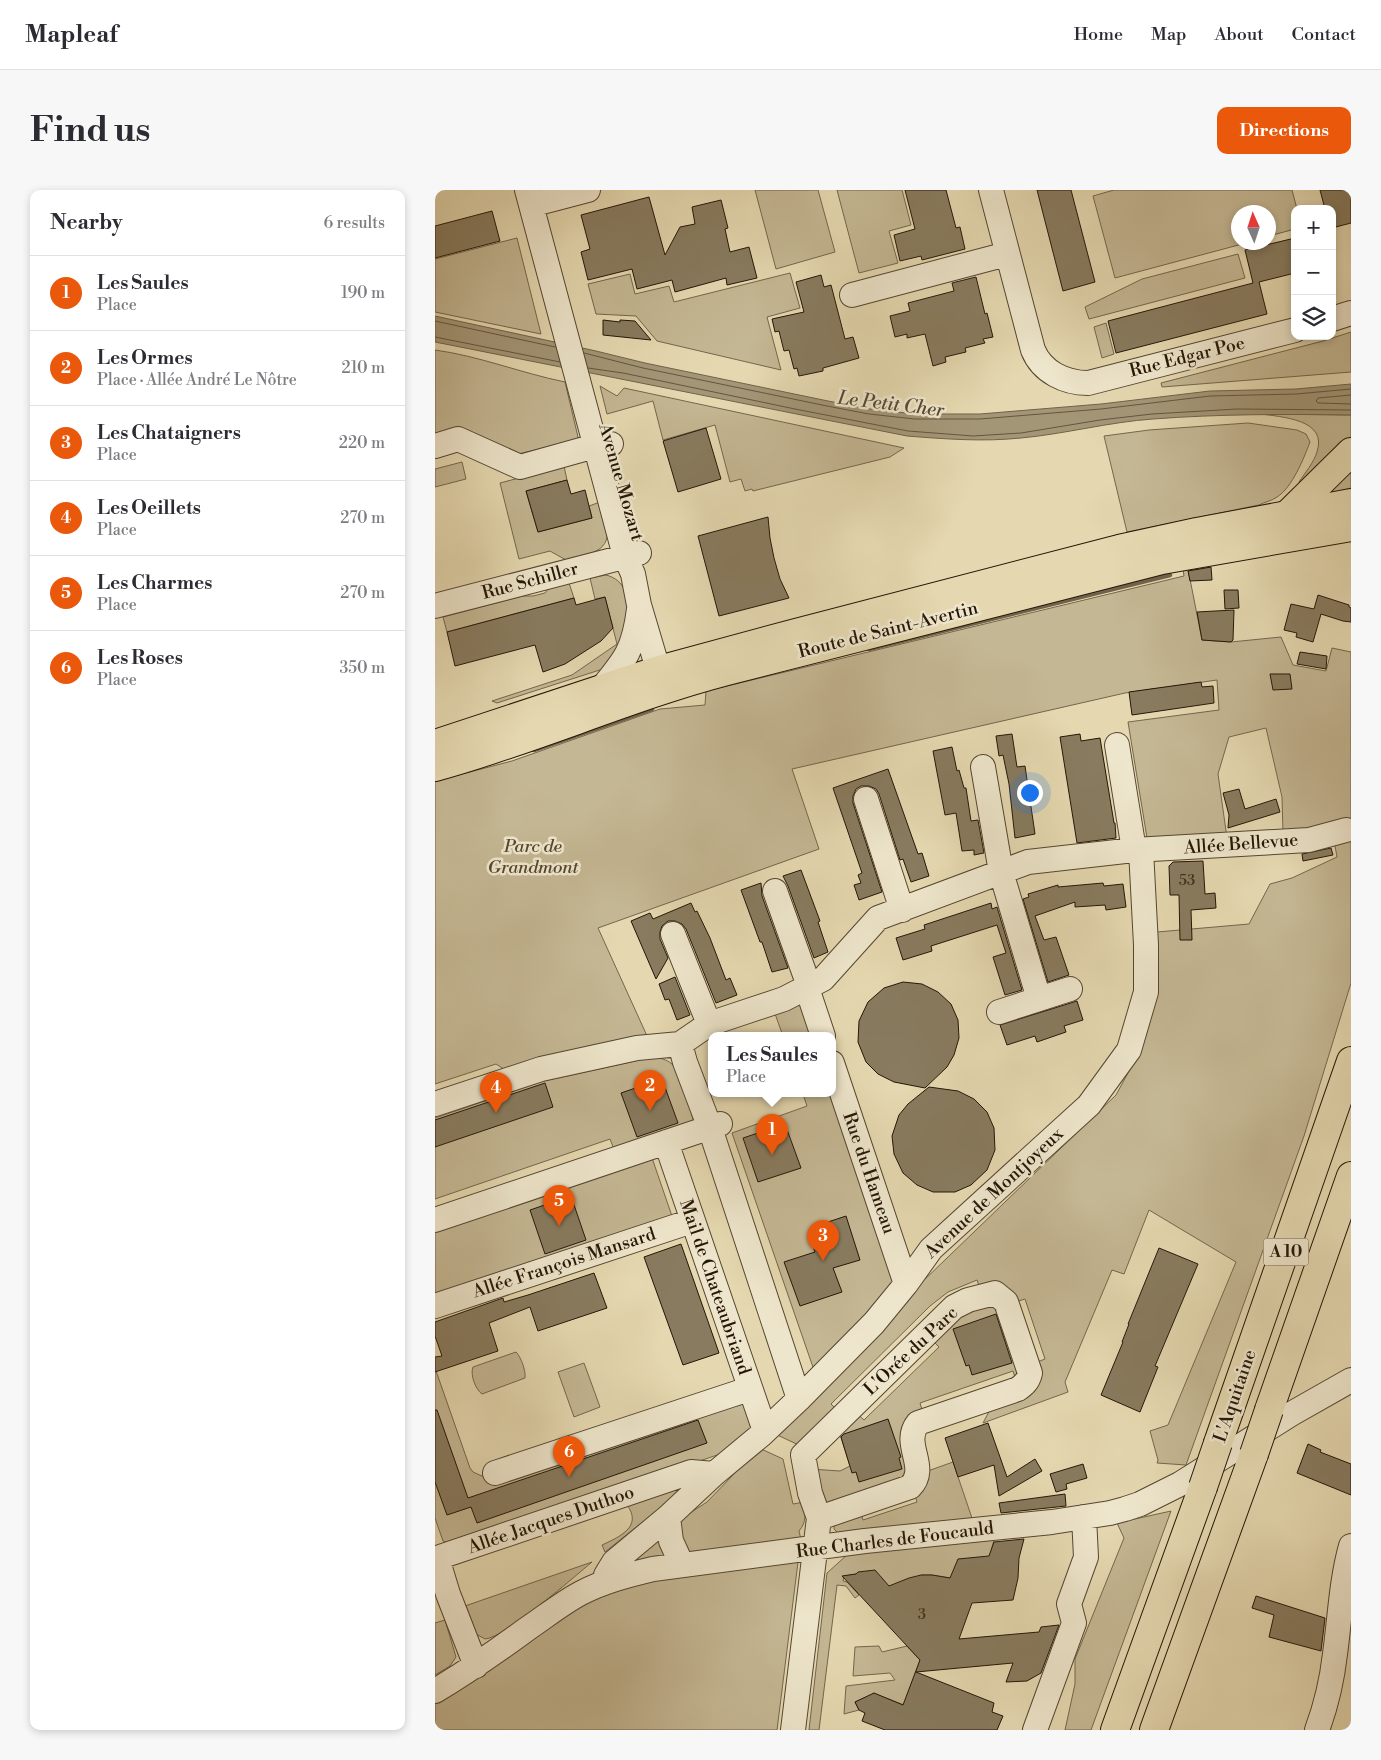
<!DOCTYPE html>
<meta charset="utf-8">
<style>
body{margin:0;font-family:"Libre Bodoni",serif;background:#f7f7f7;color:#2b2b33}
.controls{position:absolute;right:15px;top:15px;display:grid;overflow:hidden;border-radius:10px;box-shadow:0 2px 8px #0003}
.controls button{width:45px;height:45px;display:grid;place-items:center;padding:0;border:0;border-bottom:1px solid #e1e1e2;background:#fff;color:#2b2b33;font:25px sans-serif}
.compass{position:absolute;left:796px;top:15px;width:45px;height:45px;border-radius:50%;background:#fff;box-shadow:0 2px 8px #0003;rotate:357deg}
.you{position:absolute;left:594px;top:602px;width:18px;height:18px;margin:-12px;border:4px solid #fff;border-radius:50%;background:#1a73e8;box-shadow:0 0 0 8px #1a73e833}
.badge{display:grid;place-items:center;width:32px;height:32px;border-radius:50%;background:#ea580c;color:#fff;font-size:16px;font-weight:700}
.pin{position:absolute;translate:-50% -41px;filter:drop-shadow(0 1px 2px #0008)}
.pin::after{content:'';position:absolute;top:26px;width:18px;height:15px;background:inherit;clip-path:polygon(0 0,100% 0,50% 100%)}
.popup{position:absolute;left:273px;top:842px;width:128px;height:65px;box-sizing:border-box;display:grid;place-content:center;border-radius:10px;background:#fff;filter:drop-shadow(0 1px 4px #0005);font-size:16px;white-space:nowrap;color:#7c7c81}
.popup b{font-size:19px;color:#2b2b33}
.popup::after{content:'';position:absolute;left:50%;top:100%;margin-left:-10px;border:10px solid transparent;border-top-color:#fff}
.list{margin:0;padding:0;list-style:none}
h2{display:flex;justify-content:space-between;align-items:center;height:65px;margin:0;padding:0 20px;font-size:21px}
h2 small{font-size:16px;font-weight:400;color:#7c7c81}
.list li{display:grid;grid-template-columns:32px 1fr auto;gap:15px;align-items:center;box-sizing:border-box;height:75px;padding:0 20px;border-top:1px solid #e1e1e2}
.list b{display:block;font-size:19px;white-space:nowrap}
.list p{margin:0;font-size:16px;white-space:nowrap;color:#7c7c81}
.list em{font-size:16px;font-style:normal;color:#7c7c81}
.icon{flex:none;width:28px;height:28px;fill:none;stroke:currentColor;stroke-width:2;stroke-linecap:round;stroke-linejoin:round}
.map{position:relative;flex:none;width:916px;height:1540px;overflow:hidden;border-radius:10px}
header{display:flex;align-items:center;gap:30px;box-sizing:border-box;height:70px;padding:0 25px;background:#fff;border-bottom:1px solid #e1e1e2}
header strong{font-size:24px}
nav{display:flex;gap:28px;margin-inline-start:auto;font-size:18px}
.intro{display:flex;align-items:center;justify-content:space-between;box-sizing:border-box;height:120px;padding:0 30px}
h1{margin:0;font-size:35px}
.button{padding:12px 22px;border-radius:10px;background:#ea580c;color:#fff;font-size:18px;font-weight:700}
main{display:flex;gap:30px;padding:0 30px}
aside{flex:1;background:#fff;border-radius:10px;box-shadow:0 2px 8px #0003}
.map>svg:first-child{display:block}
.green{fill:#c4b793;stroke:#74664d}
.water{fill:#a39677;stroke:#70634a}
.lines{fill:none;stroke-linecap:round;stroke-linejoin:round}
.shore{stroke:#64563f;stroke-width:1}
.stream{stroke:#70634a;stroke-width:4.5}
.building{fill:#887b5f;stroke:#241607}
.minor-casing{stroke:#544631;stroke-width:26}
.major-casing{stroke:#241607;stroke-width:30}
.highway-casing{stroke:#241607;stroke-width:30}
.minor{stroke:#eee6cc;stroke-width:24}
.major{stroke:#e5d8b0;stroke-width:28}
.highway{stroke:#e5d8b0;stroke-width:28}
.highway-bridge-casing{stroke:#241607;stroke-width:30;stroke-linecap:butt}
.highway-bridge{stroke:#e5d8b0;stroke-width:28}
.labels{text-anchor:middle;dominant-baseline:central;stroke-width:5;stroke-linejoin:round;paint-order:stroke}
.number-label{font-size:15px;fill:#3d2f1d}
.shield{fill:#eee6cc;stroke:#615442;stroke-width:1}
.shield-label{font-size:16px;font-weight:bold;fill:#241607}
.street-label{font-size:18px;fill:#241607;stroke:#eee6cc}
.park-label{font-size:18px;font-style:italic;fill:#544631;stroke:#eee6cc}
.water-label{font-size:19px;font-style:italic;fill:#574934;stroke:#eee6cc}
</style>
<header>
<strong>Mapleaf</strong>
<nav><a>Home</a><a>Map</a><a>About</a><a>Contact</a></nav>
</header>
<div class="intro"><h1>Find us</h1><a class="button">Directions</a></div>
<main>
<aside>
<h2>Nearby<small>6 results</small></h2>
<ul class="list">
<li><span class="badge">1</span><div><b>Les Saules</b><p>Place</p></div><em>190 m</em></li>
<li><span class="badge">2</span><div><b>Les Ormes</b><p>Place · Allée André Le Nôtre</p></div><em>210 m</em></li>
<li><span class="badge">3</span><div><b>Les Chataigners</b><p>Place</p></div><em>220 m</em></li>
<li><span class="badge">4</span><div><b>Les Oeillets</b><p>Place</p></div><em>270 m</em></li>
<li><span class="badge">5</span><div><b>Les Charmes</b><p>Place</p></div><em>270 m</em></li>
<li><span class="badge">6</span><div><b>Les Roses</b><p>Place</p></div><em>350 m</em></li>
</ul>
</aside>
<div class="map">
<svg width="916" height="1540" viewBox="0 0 916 1540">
<rect width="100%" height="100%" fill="#e5d8b0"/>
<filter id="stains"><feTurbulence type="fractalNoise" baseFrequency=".004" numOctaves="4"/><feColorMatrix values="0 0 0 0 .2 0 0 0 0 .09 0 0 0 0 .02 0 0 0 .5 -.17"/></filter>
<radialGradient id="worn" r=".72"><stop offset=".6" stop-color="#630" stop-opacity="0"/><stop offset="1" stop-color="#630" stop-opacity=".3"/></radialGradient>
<path class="green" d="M320 0H383L400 62 341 79Z
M402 0H467L476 35 454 41 463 73 424 83Z
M679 0H857L862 19H860V39L834 46V22H804V52L811 53 680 88 658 6Z
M82 48 106 144 0 122V69Z
M803 64 810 88 654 129 650 117 707 89Z
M355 83 365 118 332 127 346 180 222 151 201 126 161 124 153 94 195 84 200 104 234 96 239 112Z
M671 133 679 164 667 168 659 137Z
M916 142V182L727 197 726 193 888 151Z
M0 160C44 166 86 183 130 192L143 247 141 250 79 265 0 245Z
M165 196 182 206 189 198 469 258 455 267 318 301 317 299 310 301 306 289 295 292 280 235 228 250 218 211 172 224Z
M826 224 916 225V248L903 262 866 294 864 292C870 283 879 272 882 262 893 229 846 227 826 224Z
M813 233 862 240 871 244 875 252C869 268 857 298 842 307 837 311 829 312 824 315L692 342 669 246 714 240Z
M916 271V298L890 305Z
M27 272 31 289 0 297V279Z
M129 276 132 290 91 301 103 342 157 328 154 316 165 312C167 322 172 334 172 344 173 364 144 366 131 370L115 361 84 369 65 293Z
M748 379H753L767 450 796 452 846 447 858 475 891 481 897 458 916 462V793L869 946 751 1275 722 1273 723 1270 715 1241 733 1235 801 1072 714 1020 689 1084 677 1080 630 1192 633 1202 548 1233 559 1212 597 1174 610 1169 590 1109 577 1113 546 1101 542 1090 513 1102 495 1116 396 1214 404 1222 368 1257 338 1243 484 1095 681 905 700 870 722 742 814 734 835 694 857 688 902 667 897 639 848 644 847 607 831 538 794 547 783 584 792 648 713 654 693 532 784 520 782 490 690 503 357 579 384 659 163 738 213 848 75 883 61 874 0 894V591L77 571 225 519 270 515 271 501 749 386Z
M171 385C191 390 193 407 192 425 192 430 193 436 192 440 189 450 176 468 171 478L62 513 57 511 137 485 182 454 170 407 160 409 155 388Z
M134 393 139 408 12 442 8 427 88 406H98L110 403 113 399Z
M368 813 379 846H348L339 821Z
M218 867C225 868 231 869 237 874 244 881 257 920 258 931L180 962 175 949 0 1009V928L109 891Z
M368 904H397L464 1099 380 1183 297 943 372 916Z
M216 965 239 1032 0 1111V1038Z
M560 1108 590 1183 582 1194 578 1181 485 1213 489 1226 478 1284 395 1319 385 1313 375 1279 405 1281 415 1276 403 1238 419 1221 429 1230 504 1157 494 1147 523 1122Z
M81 1162C86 1167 91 1181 90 1188L47 1204C40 1199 35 1184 38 1177Z
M149 1173 165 1217 139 1227 123 1182Z
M0 1178 35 1278 38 1282 49 1287 299 1208 302 1216 308 1214C312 1223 317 1231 315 1241L294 1261 17 1355 8 1351 0 1328Z
M324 1258 348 1269 358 1314 369 1312C370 1323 372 1332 364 1341L367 1354 363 1372 342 1540H0V1513L22 1500 190 1373 230 1339 272 1312Z
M518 1272 539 1334 406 1346 399 1339 400 1328 425 1320 428 1330 482 1312 479 1302 490 1282Z
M242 1298 244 1303 170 1362 167 1355C189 1345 210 1334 188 1310Z
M736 1321 656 1540H630L640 1494V1469L689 1348 682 1333Z
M559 1350 554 1368 515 1388 497 1385H486L469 1402 421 1384 409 1386 408 1391 412 1392 424 1405 420 1408 411 1396 402 1395 384 1540H374L392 1383 413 1364Z
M157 1372C138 1388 69 1448 50 1449L39 1443 30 1416Z
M10 1430 21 1467 15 1476 0 1485V1433Z
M444 1456 447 1462 472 1456 485 1470 469 1515 438 1503 434 1511 429 1508 420 1512 424 1520 409 1524 411 1496 460 1490 455 1483 418 1486 420 1457Z"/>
<path class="water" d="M0 126 161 161 210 173 393 211 435 219 480 224H545L666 214 775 201 861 199 916 194V225C850 224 784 224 718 229 674 232 630 244 586 248 548 252 510 249 472 246L0 152Z"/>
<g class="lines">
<path class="shore" d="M0 131 120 157
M0 147 125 172
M149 163 208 178 392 216 434 224 480 229H545L666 219 775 206 861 204 916 199
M153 178 188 183 360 219 473 241 538 246 586 243 665 230 717 224 802 219 916 220
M916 205 883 208 881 211 883 213 916 214"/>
<path class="stream" d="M434 459 735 385
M99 560 217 519"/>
</g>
<path class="building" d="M470 0H511L521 38 525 37 530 59 487 70 486 66 465 71 459 45 480 39Z
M602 0H636L660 92 628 101Z
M885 0H916V33L897 38V19H890Z
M214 7 230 65 245 37 260 34 257 17 286 10 293 38 290 39 295 62 314 57 322 88 292 95 291 88 240 102 237 90 202 99 197 79 153 90 146 62 155 59 146 25Z
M57 21 65 51 0 68V36Z
M860 48V83L824 92 832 124 681 163 673 131 818 93 810 60Z
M386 85 389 97 396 95 410 149 418 147 424 168 388 178V181L364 186 362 178 359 179 354 160 349 161 344 141 340 142 337 129 369 122 361 92Z
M541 87 550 124 552 123 558 147 548 149 550 153 530 158 531 162 510 167 511 172 498 176 490 144 472 148V144L460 147 455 126 475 121 473 113 519 101 517 93Z
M168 130 185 132V130L200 131 216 150 168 145Z
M271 238 286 289 243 302 228 251Z
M132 290 136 304 150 300 157 328 103 342 91 301Z
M333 327 335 348 339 368 345 389 354 408 284 426 263 346Z
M776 377 777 390 755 391 753 381Z
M789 400H803L804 418 790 419Z
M883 405 914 415V417L916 418V432L908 431 886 424 878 452 861 447 862 443 849 440 856 414 879 419Z
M170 407 178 438 166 451 130 474 108 482 100 455 20 476 12 442 139 408 141 415Z
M799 420 798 450 796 452 767 450 762 422Z
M865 462 892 466 891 479 862 474Z
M835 484H855L857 499 838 500Z
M766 492 767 497 778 496 779 513 697 525 694 502Z
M577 544 582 577 590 576 600 644 580 648 574 594 568 565 564 566 561 546Z
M645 544 646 551 665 548 679 633H680L681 648 642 653 625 547Z
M517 557 522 581 524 580 529 598H531L536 631 543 630 549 663 539 665V660L527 661 521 623 510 625 498 561Z
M453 579 483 664 487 663 494 686 476 692 468 669 465 670 444 604 441 599 434 596H426L421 599 418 606V613L447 702 424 710 419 695 426 693 423 685 427 683 398 598Z
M804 599 810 619 841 609 845 622 793 638 794 625 788 603Z
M896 658 898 665 868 671 867 664Z
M768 671 770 704 780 703 781 718 756 720 757 750H745L744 705H735L734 676 738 672Z
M366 680 385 731 383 732 393 762 379 768 353 696 348 686Z
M326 693 327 706 353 778 337 782 327 752H325L306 700Z
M668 693 669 696 688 694 691 717 671 720 670 715 640 717V712L600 726 609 750 621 747 634 785 613 792 588 709 594 707 593 704 623 695V697Z
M256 713 260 722 262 721 275 748 291 790 295 788 302 805 281 813 251 739 247 734 240 731H233L227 736 225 742V749L233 768 221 789 196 731 215 723 218 729Z
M556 713 557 719 562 717 587 800 570 805 558 767 571 763 562 735 496 756 497 761 468 770 461 748 490 739 489 735Z
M240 787 255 825 242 830 234 809 230 810 224 794Z
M468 792 487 794 503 802 516 814 523 830 524 848 519 865 512 877 490 898 459 892 443 884 431 872 423 852 424 831 433 812 449 798Z
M642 811 648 830 629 836 631 842 602 852 600 846 572 855 565 835Z
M227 889 243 933 202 947 186 903Z
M110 893 118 917 0 957V930Z
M494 897 523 901 539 909 552 922 559 938 560 960 552 980 536 995 520 1002H498L482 995 468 983 459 964 457 946 464 925 473 914Z
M350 934 366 978 323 992 308 948Z
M136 1006 151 1050 110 1064 95 1020Z
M411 1026 425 1070 398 1078 407 1102 365 1116 349 1072 380 1062 376 1051 388 1046 384 1035Z
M246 1054 284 1163 248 1175 209 1067Z
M724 1058 763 1074 720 1176 723 1177 705 1222 666 1205 688 1152H687L694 1134H693Z
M159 1083 172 1118 103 1141 95 1117 54 1133 63 1161 0 1182V1167L7 1166 0 1146V1132L68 1108 69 1112 93 1105Z
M561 1124 577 1173 537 1185 534 1175 531 1176 518 1139Z
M0 1220H2L33 1308 263 1230 272 1253 42 1333 36 1317 12 1325 0 1292Z
M453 1229 466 1267 464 1268 467 1279 424 1292 421 1282 417 1283 406 1247 409 1244Z
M553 1233 572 1287 600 1269 607 1281 564 1306 559 1275 523 1287 510 1248Z
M873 1254 886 1260 885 1262 916 1274V1305L862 1283Z
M648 1274 652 1288 631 1294 632 1299 621 1302 615 1284Z
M630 1304 631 1316 566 1323 564 1313Z
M589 1349 584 1368 583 1388 578 1410 537 1413 524 1449 604 1442 606 1437 624 1435 606 1483 592 1491 571 1492 578 1473 481 1482 559 1513 557 1522 568 1526 562 1540H450L427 1531 430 1523 424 1520 420 1512 439 1503 468 1515 485 1470 407 1386 421 1384 423 1382 440 1380 454 1396 474 1388 486 1385H497L515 1388 523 1369 554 1366 559 1352Z
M821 1406 890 1428 886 1461 834 1447 839 1425 817 1418Z"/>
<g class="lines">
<g class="minor-casing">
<path id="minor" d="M92 0 190 366 198 384 204 415 220 469 227 486 234 494
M556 0 598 160C607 182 630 193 653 193L860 140
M96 15 153 0
M417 105 572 64
M897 129 916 123
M0 256 23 249 85 277 160 256 176 254
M0 416 204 363
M166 499C191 469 199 459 204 419
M682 555 699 660
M548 577 566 682 604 809 635 799
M431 609 467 720
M340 701 374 796
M238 744 274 834
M372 798 388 846
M564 822 604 809
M245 854 250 872 275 938 364 1209
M397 873 471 1094
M0 914 106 879 202 858 245 854 274 834 349 809 388 789 443 728 593 672 699 660 874 650 911 640
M231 952 330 1241
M0 1030 285 934
M0 1116 257 1031
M60 1283 314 1199
M233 1327 236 1351 247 1375
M172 1392 171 1385 179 1372 233 1327 279 1284 326 1245 364 1209 439 1133 471 1094 496 1059 654 915 694 860 711 802V755L706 660
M41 1476 13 1404 2 1368 256 1282 279 1284
M0 1501C32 1482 62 1461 92 1439 110 1427 127 1413 146 1403 169 1391 193 1385 218 1379L430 1351 617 1332 675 1323 690 1319 705 1314 745 1294 856 1224 916 1190
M358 1540 384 1328 375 1303 368 1265 519 1117 533 1110 560 1103 571 1112 595 1183C593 1191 590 1194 583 1199L483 1233C466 1254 495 1277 475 1297L384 1328
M600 1540 639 1433 634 1414 651 1367 649 1327
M882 1540C891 1516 897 1490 900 1464 905 1428 906 1392 916 1356"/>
</g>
<g class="major-casing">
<path id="major" d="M0 554 224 480 357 444 684 359 762 342 916 313
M0 577C99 550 193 507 292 481L727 370 916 337"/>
</g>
<g class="highway-casing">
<path id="highway" d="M851 326 916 262
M834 1220 916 986
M783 1253 916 871
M680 1540 768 1297
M719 1540 819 1264"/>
</g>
<use href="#minor" class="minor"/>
<use href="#major" class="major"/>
<use href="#highway" class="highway"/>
<g class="highway-bridge-casing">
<path id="highway-bridge" d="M819 1264 834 1220
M768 1297 783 1253"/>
</g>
<use href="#highway-bridge" class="highway-bridge"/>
</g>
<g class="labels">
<g class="number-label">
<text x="752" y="690">53</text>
<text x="487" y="1424">3</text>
</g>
<rect class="shield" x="828.5" y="1048.5" width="45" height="27" rx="4"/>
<g class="shield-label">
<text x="851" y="1062">A 10</text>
</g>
<g class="street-label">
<text transform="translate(752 167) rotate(-14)">Rue Edgar Poe</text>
<text transform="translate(186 292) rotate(74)">Avenue Mozart</text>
<text transform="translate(95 391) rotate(-15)">Rue Schiller</text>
<text transform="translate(453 440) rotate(-14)">Route de Saint-Avertin</text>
<text transform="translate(806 654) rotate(-4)">Allée Bellevue</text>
<text transform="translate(434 983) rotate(71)">Rue du Hameau</text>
<text transform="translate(559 1003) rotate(-43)">Avenue de Montjoyeux</text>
<text transform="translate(129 1073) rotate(-18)">Allée François Mansard</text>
<text transform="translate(280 1097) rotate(71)">Mail de Chateaubriand</text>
<text transform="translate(476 1161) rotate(-43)">L'Orée du Parc</text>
<text transform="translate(800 1206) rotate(-71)">L'Aquitaine</text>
<text transform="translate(116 1330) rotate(-19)">Allée Jacques Duthoo</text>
<text transform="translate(460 1350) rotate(-7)">Rue Charles de Foucauld</text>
</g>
<g class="park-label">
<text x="98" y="656">Parc de<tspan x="98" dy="21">Grandmont</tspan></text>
</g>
<g class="water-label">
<text transform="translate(456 214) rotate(7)">Le Petit Cher</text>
</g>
</g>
<rect width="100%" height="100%" filter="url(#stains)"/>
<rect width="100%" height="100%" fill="url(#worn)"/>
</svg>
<div class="controls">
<button>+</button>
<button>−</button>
<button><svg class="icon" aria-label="layers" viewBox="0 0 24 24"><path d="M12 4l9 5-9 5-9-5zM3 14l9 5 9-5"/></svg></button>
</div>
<svg class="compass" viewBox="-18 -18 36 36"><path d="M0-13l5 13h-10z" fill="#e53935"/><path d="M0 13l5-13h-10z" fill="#7c7c81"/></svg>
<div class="you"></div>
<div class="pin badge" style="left:337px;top:965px">1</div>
<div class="popup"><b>Les Saules</b>Place</div>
<div class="pin badge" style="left:215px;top:921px">2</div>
<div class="pin badge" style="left:388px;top:1071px">3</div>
<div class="pin badge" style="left:61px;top:923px">4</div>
<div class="pin badge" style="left:124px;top:1036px">5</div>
<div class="pin badge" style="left:134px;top:1287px">6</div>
</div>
</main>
